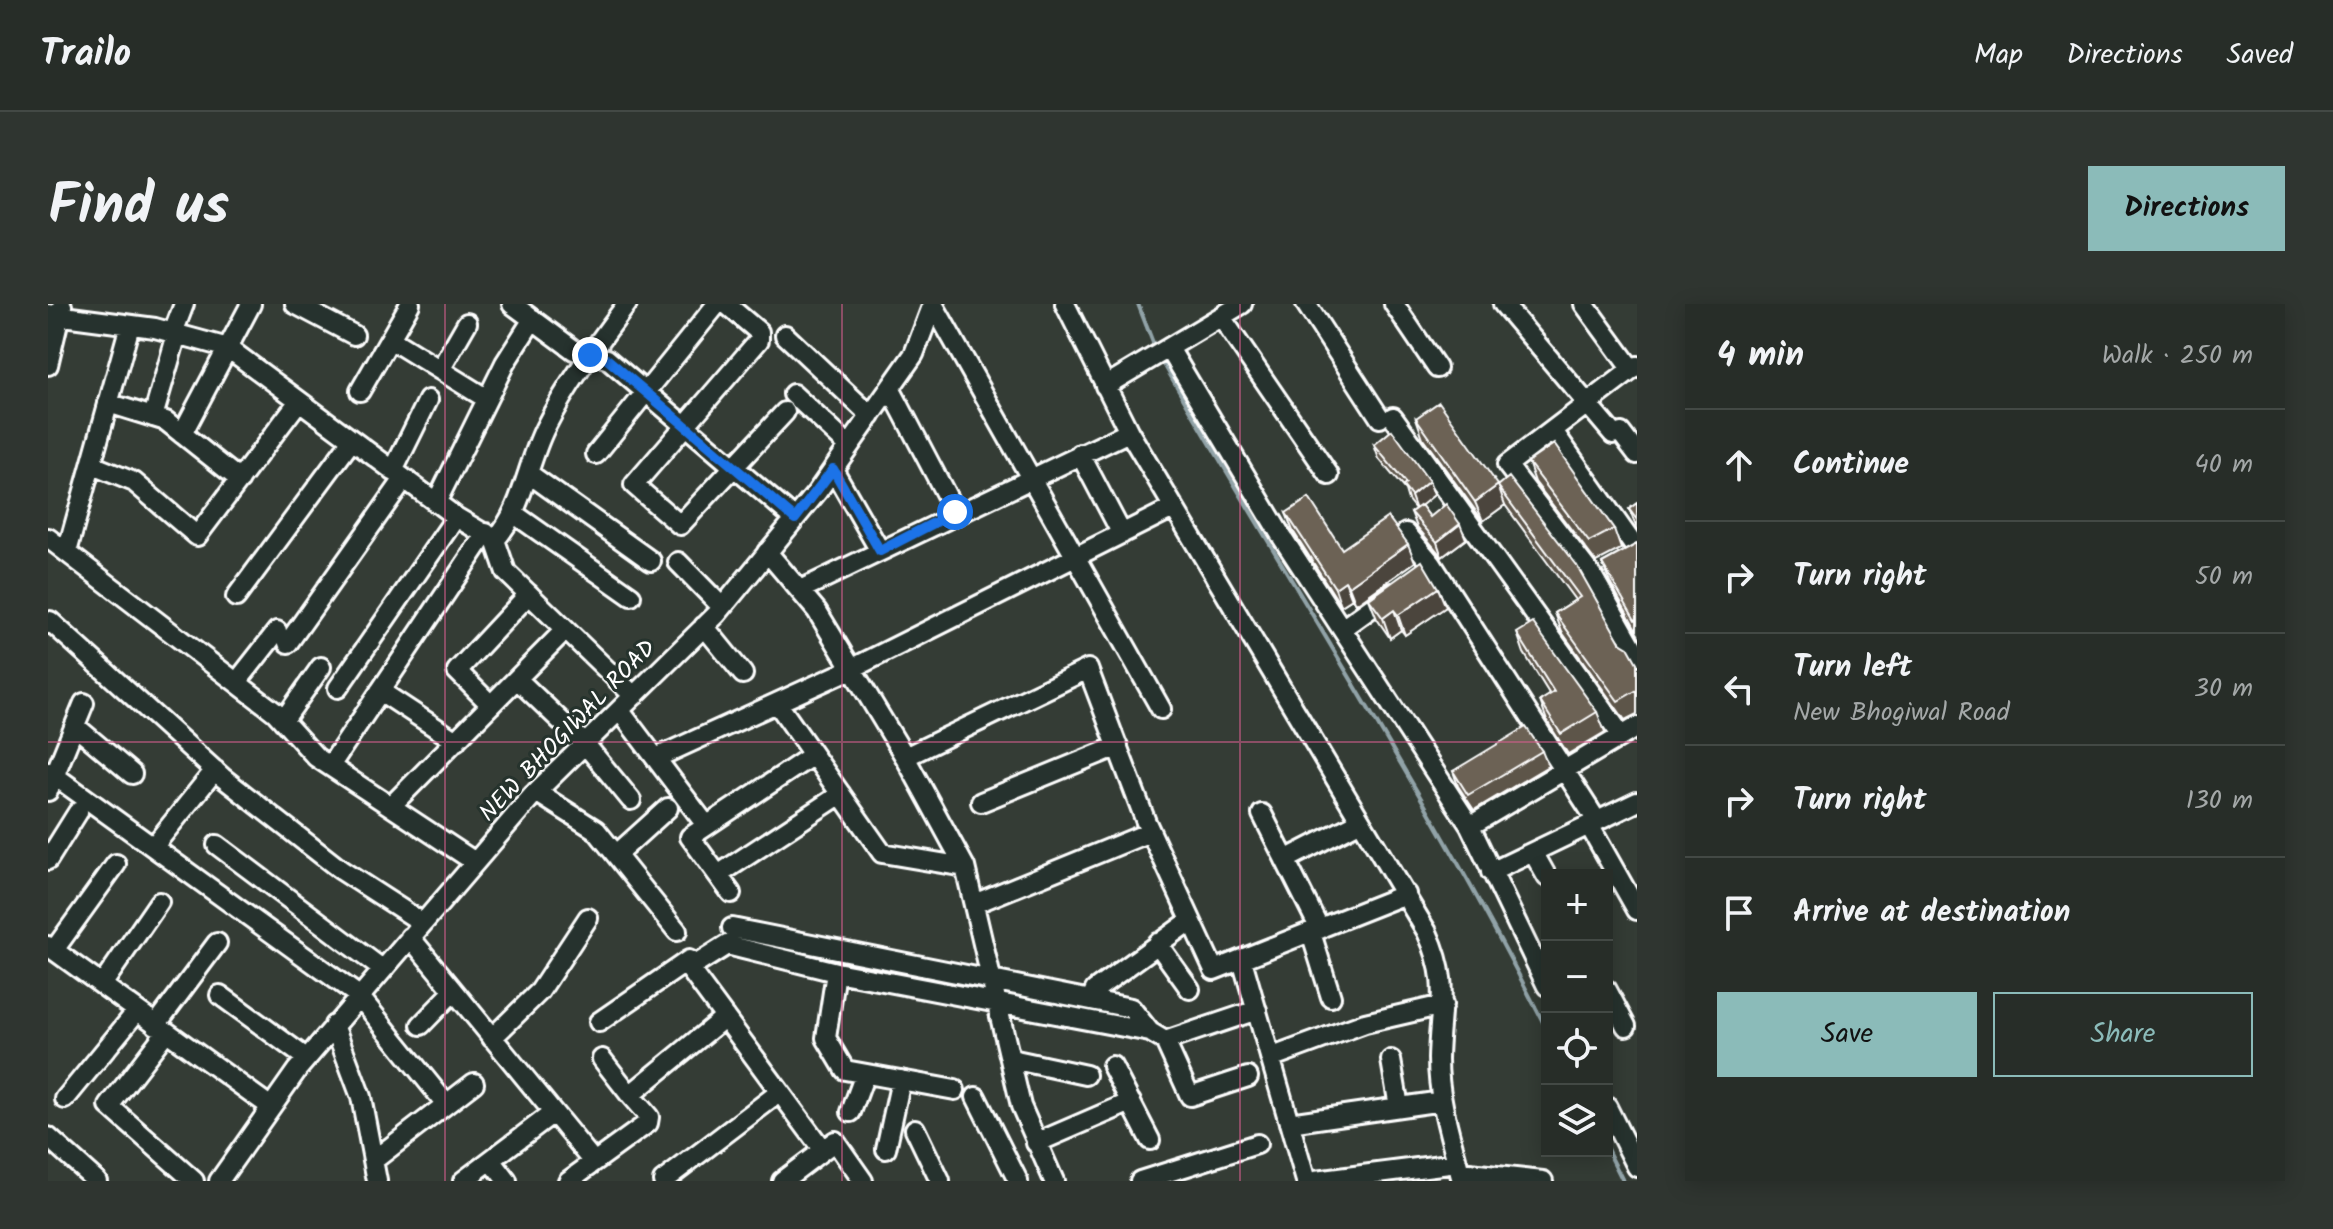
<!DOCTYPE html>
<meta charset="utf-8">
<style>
body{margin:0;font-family:Kalam,sans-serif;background:#2f3530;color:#f1f3f6}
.controls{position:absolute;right:24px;bottom:24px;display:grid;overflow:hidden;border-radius:0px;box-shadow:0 4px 20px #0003}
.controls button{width:72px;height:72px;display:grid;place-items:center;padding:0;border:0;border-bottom:2px solid #434945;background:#272d28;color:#f1f3f6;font:40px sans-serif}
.stop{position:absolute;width:24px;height:24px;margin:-18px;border:6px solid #1a73e8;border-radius:50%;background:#fff}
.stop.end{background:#1a73e8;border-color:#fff;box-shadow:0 2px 8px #0008}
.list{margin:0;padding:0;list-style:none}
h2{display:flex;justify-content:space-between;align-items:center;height:104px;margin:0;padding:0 32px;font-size:34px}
h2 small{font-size:26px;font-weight:400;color:#a4a8a8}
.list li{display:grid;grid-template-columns:52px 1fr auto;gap:24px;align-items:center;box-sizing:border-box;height:112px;padding:0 32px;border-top:2px solid #434945}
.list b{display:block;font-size:30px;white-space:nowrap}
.list p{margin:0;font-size:26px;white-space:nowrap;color:#a4a8a8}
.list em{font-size:26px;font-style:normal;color:#a4a8a8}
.actions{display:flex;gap:16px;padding:24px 32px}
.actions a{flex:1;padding:18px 0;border:2px solid #8bbbb9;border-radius:0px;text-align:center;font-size:28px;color:#8bbbb9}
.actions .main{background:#8bbbb9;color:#111}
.icon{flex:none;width:44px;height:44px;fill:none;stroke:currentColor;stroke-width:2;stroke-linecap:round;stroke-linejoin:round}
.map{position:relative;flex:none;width:1589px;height:877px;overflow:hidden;border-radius:0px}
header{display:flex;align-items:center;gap:48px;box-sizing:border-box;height:112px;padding:0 40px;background:#272d28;border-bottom:2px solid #434945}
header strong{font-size:38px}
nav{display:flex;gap:44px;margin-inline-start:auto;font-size:28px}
.intro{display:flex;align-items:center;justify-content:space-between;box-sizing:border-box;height:192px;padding:0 48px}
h1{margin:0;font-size:56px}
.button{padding:20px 36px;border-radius:0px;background:#8bbbb9;color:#111;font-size:28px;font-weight:700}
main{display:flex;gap:48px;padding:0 48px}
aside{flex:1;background:#272d28;border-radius:0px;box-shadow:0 4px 20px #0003}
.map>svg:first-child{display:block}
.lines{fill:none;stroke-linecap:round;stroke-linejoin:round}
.stream{stroke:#91a3a8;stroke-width:4}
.minor-casing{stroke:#fff;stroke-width:24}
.minor{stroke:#26332d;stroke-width:18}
.wall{fill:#5d5449;stroke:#fff;stroke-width:2}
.shaded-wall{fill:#4c453c;stroke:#fff;stroke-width:2}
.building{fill:#6c6255;stroke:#fff;stroke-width:2}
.route{stroke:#1a73e8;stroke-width:10}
.grid{fill:none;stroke:#d45d8c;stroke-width:2;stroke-opacity:0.55}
.labels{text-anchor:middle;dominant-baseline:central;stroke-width:6;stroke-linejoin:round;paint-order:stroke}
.street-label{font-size:24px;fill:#fff;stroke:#26332d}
</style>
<header>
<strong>Trailo</strong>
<nav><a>Map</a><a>Directions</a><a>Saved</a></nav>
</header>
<div class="intro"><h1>Find us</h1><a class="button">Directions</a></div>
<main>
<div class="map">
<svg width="1589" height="877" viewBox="0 0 1589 877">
<rect width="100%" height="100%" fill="#343c35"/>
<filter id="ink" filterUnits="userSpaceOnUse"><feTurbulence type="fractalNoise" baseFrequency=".0125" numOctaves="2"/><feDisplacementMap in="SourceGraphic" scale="16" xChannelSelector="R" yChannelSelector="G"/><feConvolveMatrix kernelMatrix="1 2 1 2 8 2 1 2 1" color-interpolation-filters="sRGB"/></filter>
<g filter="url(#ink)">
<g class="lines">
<path class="stream" d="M1090 0 1107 44
M1113 55C1241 279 1383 495 1499 726
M1559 845 1575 877"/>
<g class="minor-casing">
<path id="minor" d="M247 0 306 31
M464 0 526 46 559 55 747 215
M678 0 711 28V36L586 181 632 221 737 108
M885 0 1113 405
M1017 0 1081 128 1379 628C1403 680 1391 702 1390 755 1390 797 1404 837 1414 877
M1258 0 1332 114
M1346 0 1389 64
M1455 0 1565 130
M1536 0 1584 66
M0 10 107 24 180 44 408 213 447 236 458 268 586 392
M1173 13 1281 171
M125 29 136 0
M737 31 823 112
M342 35 439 95
M1121 44 1234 233 1422 522 1499 682
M0 61 14 2
M1589 62 1459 161 1545 273 1589 351
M392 66 419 19
M1057 82 1194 0
M842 84 907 208
M312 87 362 0
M745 90 801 142
M60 99 118 117 192 176
M105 113 129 30
M1345 113 1574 432
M1505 127 1589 246
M1573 129 1589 150
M134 130 203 0
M548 150 669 0
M1032 150 1074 230
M44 161 86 178 149 232 251 97
M785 165 832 247
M345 167 380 96
M480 169 603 257
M388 199 457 59 485 15
M465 209 583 292
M1358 229 1384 260 1549 517
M0 234 227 408 268 453 427 558
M447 236C475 205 479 160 497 124 519 80 550 39 579 0
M19 248 82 21
M719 248 769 307 857 453 917 563 973 802 1006 877
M630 258 674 303
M754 285 1081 128
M188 293 304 136
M0 320 2 317 174 473 293 566 375 619
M656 322 695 370
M1294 325 1344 289
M240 339 356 175
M469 375 537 440 583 496
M189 378 229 327
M290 384 408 213
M332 387 408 437
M729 399 834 549 917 563
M443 401 409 367 481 290
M572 407 658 521
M235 417 273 363
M27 422 84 470
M857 453 1040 365 1098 518 1166 666 1358 590
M608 454 803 365 1125 204
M282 462 438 229
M0 467 311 692 398 800
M0 487 36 399
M488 488 548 526 629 627
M933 498 1070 442
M343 502 517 326
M1214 510 1272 625
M1541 521 1589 606
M1422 522 1589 423
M169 541 334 665
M105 543 167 466
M1485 548 1499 573
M568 551 620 504
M0 556 30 508
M1237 556 1313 517
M1443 568 1589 498
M670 571 793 490
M683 589 642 533 765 451
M926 600 1102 528
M684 624 1083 704 1102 728 1117 737 1142 792 1200 773
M1263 629 1283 693
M362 633 546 858
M1109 639 1142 685
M0 642 223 803
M6 646 68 560
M1194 656 1258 877
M637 659 774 845
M641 665 679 641 788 668 1102 728
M788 668 778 734 797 766 907 786
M54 681 111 598
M1559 686 1578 722
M172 691 258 754
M1043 695 1047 686 1143 616
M551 718 641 656
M108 721 169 639
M286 721 313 793 329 877
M373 721 406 687
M118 728 61 802 146 877
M444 734 492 687 540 614
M1117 737 1209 706
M1222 754 1317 719 1395 701
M554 755 582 791
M963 755 1038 771
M1343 756 1351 803
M1064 762 1102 836
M928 793 970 877
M17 795 89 707
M1559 803 1589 863
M803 808 817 770
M1241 819 1394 797
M867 825 892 877
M0 833 49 877
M988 839 1083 798
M838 845 853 776
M326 856 426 779
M443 856 459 877
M1412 868 1495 877
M171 877 249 766 485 491 669 310 769 188 866 50 885 0
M415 877 505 809
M520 877 600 819 601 813 582 791 677 713
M615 877 732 788
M734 877 787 837 815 877
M1092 877 1209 840
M1267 877 1409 859"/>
</g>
<use href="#minor" class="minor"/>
</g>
<path class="wall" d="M1368 114 1450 182 1589 359V410L1577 416 1514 328 1507 309 1527 296 1457 201 1435 217 1375 134Z
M1326 141 1386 191 1373 201 1382 213 1418 235 1394 253 1369 223 1363 208 1367 205 1360 196 1357 186 1331 155Z
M1480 158 1566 225 1573 245 1548 258 1487 178Z
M1589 199V225L1581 205Z
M1238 209 1294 245 1367 258 1308 300 1304 295 1293 302 1245 227Z
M1589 240V327L1562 278 1554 259Z
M1390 284 1398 303 1357 331 1353 326 1342 334 1329 315 1321 295Z
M1469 329 1549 408 1557 428 1520 450 1499 417 1492 397 1502 391 1476 349Z
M1494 447 1500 462 1426 506 1410 482 1405 467Z"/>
<path class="shaded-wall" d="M1381 177 1386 191 1368 206 1363 192Z
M1450 181 1457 201 1435 217 1427 198Z
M1412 220 1418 235 1394 253 1389 238Z
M1360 240 1367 258 1308 300 1301 282Z
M1297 277 1304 295 1293 302 1287 284Z
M1390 284 1398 303 1357 331 1350 311Z
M1346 306 1353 326 1342 334 1335 314Z"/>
<path class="building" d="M1391 98 1450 181 1427 198 1368 114Z
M1344 126 1381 177 1363 192 1355 182 1358 180 1326 141Z
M1506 140 1566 225 1541 238 1480 158Z
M1461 173 1528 260 1572 338 1580 343 1589 359V386L1570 397 1507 309 1532 293 1450 182Z
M1261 194 1294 245 1340 213 1360 240 1301 282 1297 277 1287 284 1238 209Z
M1589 199V216L1581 205Z
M1398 200 1412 220 1389 238 1363 208 1373 201 1382 213Z
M1589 240V315L1587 316 1554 259Z
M1374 257 1390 284 1350 311 1346 306 1335 314 1321 295Z
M1485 319 1549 408 1513 430 1492 397 1506 388 1469 329Z
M1478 423 1494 447 1420 491 1405 467Z"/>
</g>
<g class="lines" filter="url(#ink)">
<path class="route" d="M542 51 559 55 747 215 785 165 832 247 907 208"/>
</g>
<path class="grid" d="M397 0V877M794 0V877M1192 0V877M0 438H1589"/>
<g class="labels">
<g class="street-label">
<text transform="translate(520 427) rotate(-46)">NEW BHOGIWAL ROAD</text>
</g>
</g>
</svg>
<div class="controls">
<button>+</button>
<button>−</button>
<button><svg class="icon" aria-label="locate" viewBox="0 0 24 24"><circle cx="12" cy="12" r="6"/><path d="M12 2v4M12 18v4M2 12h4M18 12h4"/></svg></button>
<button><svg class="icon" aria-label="layers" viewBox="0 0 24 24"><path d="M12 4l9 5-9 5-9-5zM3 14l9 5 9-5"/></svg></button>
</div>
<div class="stop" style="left:907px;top:208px"></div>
<div class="stop end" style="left:542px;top:51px"></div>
</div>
<aside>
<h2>4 min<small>Walk · 250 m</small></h2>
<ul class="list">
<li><svg class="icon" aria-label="ahead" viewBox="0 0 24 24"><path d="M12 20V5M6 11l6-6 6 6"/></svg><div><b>Continue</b></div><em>40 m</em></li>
<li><svg class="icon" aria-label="right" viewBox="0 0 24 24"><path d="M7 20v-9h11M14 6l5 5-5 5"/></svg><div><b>Turn right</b></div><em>50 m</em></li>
<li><svg class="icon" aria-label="left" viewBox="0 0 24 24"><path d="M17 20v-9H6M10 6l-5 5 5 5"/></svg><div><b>Turn left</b><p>New Bhogiwal Road</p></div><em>30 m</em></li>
<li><svg class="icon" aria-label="right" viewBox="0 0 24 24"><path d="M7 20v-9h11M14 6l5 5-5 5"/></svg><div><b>Turn right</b></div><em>130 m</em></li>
<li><svg class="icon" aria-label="arrive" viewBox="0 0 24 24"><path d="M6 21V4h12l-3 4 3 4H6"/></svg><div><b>Arrive at destination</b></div></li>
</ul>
<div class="actions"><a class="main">Save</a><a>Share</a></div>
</aside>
</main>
